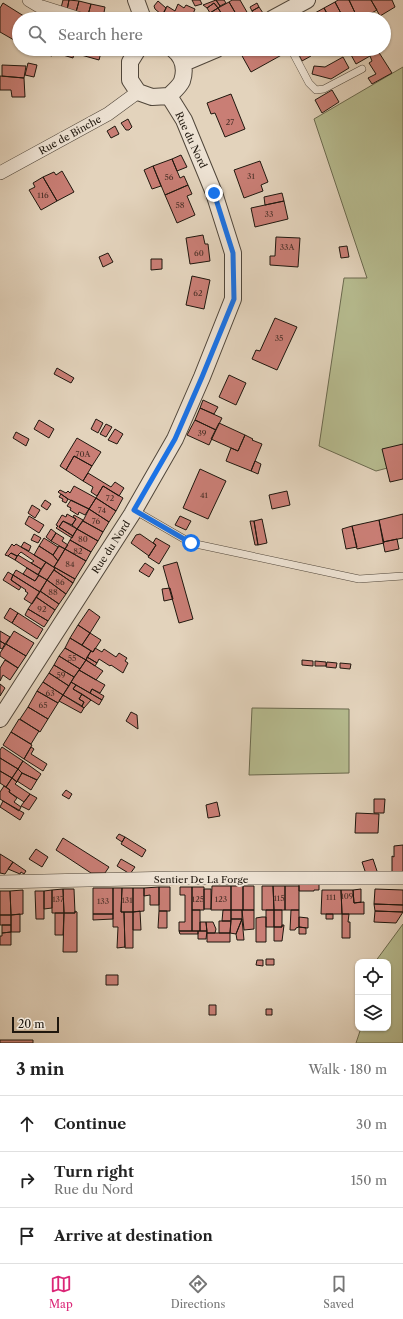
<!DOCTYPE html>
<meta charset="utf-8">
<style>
body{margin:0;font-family:"Libre Caslon Text",serif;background:#f6f6f6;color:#222}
.controls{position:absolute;right:12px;bottom:12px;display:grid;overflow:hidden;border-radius:8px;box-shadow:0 1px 3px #0004}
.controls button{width:36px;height:36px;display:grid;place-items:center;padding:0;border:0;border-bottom:1px solid #e0e0e0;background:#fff;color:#222;font:20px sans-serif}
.scale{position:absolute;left:12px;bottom:10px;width:47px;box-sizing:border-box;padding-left:4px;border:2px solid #1f170e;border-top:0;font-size:11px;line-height:14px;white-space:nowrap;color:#1f170e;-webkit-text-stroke:3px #ede2d3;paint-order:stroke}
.stop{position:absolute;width:12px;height:12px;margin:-9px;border:3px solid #1a73e8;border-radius:50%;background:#fff}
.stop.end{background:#1a73e8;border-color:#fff;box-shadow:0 1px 4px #0008}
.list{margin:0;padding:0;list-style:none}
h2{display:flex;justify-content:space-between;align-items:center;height:52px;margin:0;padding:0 16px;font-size:17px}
h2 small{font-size:13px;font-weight:400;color:#767676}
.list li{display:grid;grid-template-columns:26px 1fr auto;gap:12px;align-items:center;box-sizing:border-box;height:56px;padding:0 16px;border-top:1px solid #e0e0e0}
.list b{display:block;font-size:15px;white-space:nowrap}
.list p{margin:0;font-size:13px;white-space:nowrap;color:#767676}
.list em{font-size:13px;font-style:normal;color:#767676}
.icon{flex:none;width:22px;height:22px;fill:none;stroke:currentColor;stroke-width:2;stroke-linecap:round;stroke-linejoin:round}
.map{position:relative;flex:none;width:403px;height:1043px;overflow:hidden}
.search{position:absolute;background:#fff;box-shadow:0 1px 3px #0004;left:12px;right:12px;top:12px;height:44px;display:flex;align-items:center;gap:10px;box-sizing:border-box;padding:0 14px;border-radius:22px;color:#767676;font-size:15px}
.sheet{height:220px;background:#fff}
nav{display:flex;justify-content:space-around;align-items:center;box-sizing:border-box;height:56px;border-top:1px solid #e0e0e0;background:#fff;font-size:11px;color:#767676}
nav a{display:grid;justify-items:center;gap:2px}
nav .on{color:#db2777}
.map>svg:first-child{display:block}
.green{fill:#b6bb8f;stroke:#6a694e}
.building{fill:#c97e75;stroke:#1f170e}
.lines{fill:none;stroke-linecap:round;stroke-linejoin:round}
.service-casing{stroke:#50463a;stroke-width:8}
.minor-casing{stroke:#50463a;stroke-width:14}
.tertiary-casing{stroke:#50463a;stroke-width:18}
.service{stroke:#ede2d3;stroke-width:7}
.minor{stroke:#ede2d3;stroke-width:13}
.tertiary{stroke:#ede2d3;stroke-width:16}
.route{stroke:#1a73e8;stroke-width:5}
.labels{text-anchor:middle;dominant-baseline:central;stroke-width:4;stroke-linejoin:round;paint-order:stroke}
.number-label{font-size:8px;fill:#4a3128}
.street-label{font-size:10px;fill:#1f170e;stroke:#ede2d3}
</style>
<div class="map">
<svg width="403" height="1043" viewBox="0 0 403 1043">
<rect width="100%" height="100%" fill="#e3d3bc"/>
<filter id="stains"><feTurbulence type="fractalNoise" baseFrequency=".005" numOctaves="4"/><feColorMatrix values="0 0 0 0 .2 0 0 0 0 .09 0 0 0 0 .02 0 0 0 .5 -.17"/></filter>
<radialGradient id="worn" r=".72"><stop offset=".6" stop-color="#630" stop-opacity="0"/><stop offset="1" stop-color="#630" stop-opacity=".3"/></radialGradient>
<path class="green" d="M403 67V464L376 471 319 446 344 278H367L314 119Z
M252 708 349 709V773L249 775Z
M403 924V1043H356L361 1028H388V962H375Z"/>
<path class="building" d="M63 0H69L67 10 61 8Z
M69 0 79 1 76 12 67 10Z
M192 0H200L202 4 195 6Z
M216 0 220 6 218 8 214 3 207 8 203 5Z
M216 0H224L226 3 220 6Z
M232 0H240L251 19H239L229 2Z
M338 0H349L358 19H344L335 2Z
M349 0H371L377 10 361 19H358Z
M371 0H392L395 7 380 16Z
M79 1 91 4 88 15 76 12Z
M158 1 166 8 162 15 155 9 154 6Z
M229 2 239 19H225L218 8Z
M335 2 344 19H330L324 8Z
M3 3 27 18 26 19H19V31L14 40 0 32V8Z
M214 3 218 8 210 13 207 8Z
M257 3 259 7 252 11 250 7Z
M91 4 105 7 103 18 88 15Z
M178 4 184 8 186 5 195 9 191 19H166L162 17 167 6 175 11Z
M259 7 263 13 255 17 252 11Z
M218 8 225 19H211L208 14Z
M324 8 330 19H304Z
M42 49H58L74 53 73 58 53 52 52 56 41 53Z
M58 49H75L74 53Z
M75 49H102L99 60 74 53Z
M250 49H285L287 52 251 72 241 54Z
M296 49H307L311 56 302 61Z
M358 49H370L373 54 378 51 392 73 372 84 368 78 376 74 369 63 372 61 370 56 356 64 350 53Z
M343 57 349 68 331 79 312 74 314 66 325 67Z
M28 63 37 65 34 77 25 75Z
M2 65 26 66 24 78 2 76Z
M0 76 24 78 25 97H12L11 90H0Z
M332 90 339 102 322 113 315 100Z
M231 94 245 129 225 137 215 113 211 114 207 103Z
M128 119 132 127 129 130H126L121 123Z
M115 126 119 134 111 138 107 131Z
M181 155 187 167 177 171 172 159Z
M172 159 180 178 184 176 188 185 165 195 153 166Z
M260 161 268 182 261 185 263 191 244 198 234 170Z
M153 166 161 186 152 189 144 170Z
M62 171 74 192 57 201 43 177 54 172 56 175Z
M43 177 57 201 41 210 29 190 35 187 33 183Z
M188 185 192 194 187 196 195 215 177 223 165 195Z
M282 193 284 201 265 205 264 197Z
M284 201 288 219 255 227 251 208Z
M203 235 205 244H208L210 261 190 264 186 238Z
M276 237 300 238 298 267 270 265V256H275Z
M347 246 349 257 341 258 339 247Z
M108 253 113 262 103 267 99 257Z
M151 259H162V269L151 270Z
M192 276 210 280 204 309 186 305Z
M275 318 297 327 277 370 252 359 256 350 260 351Z
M57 368 74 378 71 383 54 374Z
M229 375 246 383 236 405 219 397Z
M203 400 218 407 214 414 200 408Z
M200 408 222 418 216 430 195 420Z
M96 419 103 423 98 433 91 429Z
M39 420 54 429 49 438 34 429Z
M195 420 216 430 209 445 187 435Z
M219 423 245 435 238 451 211 439Z
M106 424 112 427 106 437 100 434Z
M115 429 123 434 117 444 108 440Z
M16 432 29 439 26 446 13 438Z
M245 435 253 439 252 440 262 444 251 471 226 461 231 448 238 451Z
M77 438 101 452 92 466 74 456 66 470 60 466Z
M403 444V479L390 482 382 449Z
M74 456 92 466 83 481 66 470Z
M255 461 261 464 258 474 251 471Z
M200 469 226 481 208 519 183 508Z
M88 473 111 487 115 482 124 488 119 496 103 486 97 496 91 492 93 487 83 481Z
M74 486 96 498 89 509 68 499 58 492 60 490 66 493 68 491 70 493Z
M103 486 123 498 116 511 96 498Z
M287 491 290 505 272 509 269 495Z
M61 494 68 499 66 503 62 501 63 499 59 497Z
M96 498 116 511 109 522 89 509Z
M45 500 51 504 47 510 41 506Z
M71 500 89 509 85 515 79 512 78 515 70 510 71 508 67 506Z
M32 505 40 510 35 518 28 513Z
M89 509 109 522 103 532 83 521Z
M67 514 76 519 72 525 63 521 59 527 73 536 72 538 56 528 58 526 56 525 62 515 66 517Z
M403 514V538L383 542 379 520Z
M74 515 83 520 77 529 72 525 76 519 73 517Z
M29 516 44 525 39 533 25 524Z
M180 516 191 521 186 530 175 525Z
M262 519 267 543 258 545 254 521Z
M379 520 384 543 357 549 352 526Z
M63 521 77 529 73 536 59 527Z
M83 521 103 532 98 541 77 529Z
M250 521H254L258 545H255Z
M352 526 357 547 346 549 342 529Z
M51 529 56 533 51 541 46 537Z
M77 529 98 541 91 552 70 540Z
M56 533 64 538 62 541 68 545 65 549 51 541Z
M34 534 41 538 38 543 31 540Z
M140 534 156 545 149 556 131 543 136 535Z
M44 538 58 547 53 555 39 546Z
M156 538 170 546 159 564 148 557 156 545 153 543Z
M397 539 399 549 385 552 383 542Z
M70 540 91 552 86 561 65 549Z
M24 542 31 546 29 551 21 547Z
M12 544 14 546 16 544 46 562 41 569 31 563 34 561 21 552 17 556 11 553 8 556 5 555Z
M39 546 53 555 58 561 54 567 75 579 73 583 54 570 55 568 34 555Z
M59 546 65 549 58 561 53 555Z
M65 549 86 561 75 579 54 567Z
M11 553 17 556 15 560 8 556Z
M18 555 41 569 38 575 15 560Z
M46 562 55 568 47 580 38 575Z
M177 562 193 619 179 623 163 566Z
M145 563 154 569 149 577 139 571Z
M27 568 39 575 35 581 23 574Z
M16 570 35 581 39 575 47 580 40 592 13 575Z
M54 570 73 583 66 594 47 580Z
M8 572 13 575 11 580 21 587 19 590 3 580Z
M13 575 40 592 32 604 24 599 28 593 25 591 26 590 11 580Z
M47 580 66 594 59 604 40 591Z
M170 588 173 599 164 601 162 589Z
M40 591 59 604 55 610 36 597Z
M36 597 55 610 48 621 28 609Z
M10 608 18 613 12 623 4 618Z
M28 609 48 621 44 627 25 615Z
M89 609 100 617 90 633 78 625Z
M18 613 43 629 37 639 12 623Z
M78 625 90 633 82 645 70 638Z
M0 631 10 637 5 644 0 641Z
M14 631 34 643 26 656 6 644Z
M90 633 101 640 93 652 82 645Z
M70 638 91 651 86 660 65 648Z
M0 641 5 644 2 649 0 648Z
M6 644 26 656 18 668 0 656V653Z
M65 648 86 660 80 669 59 656Z
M95 648 102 652 104 649 116 657 119 653 127 658 125 661 128 663 123 673 111 665 110 666 99 659 97 663 87 657 91 651 93 652Z
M59 656 80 669 74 677 54 665Z
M87 657 97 663 95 666 86 660Z
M5 660 18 668 10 680 3 675 0 681V668Z
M86 660 103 671 96 680 79 670Z
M302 660 313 661V666L302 665Z
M315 661 326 662V666H315Z
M327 662 337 663 336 668 326 667Z
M340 663 351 664 350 669 340 668Z
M54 665 74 677 69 686 49 673Z
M79 670 105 685 100 693 92 689 90 693 71 682Z
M49 673 69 686 63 695 43 682Z
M43 682 63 695 58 703 37 691Z
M71 682 76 685 73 689 82 694 79 699 84 702 82 706 63 695Z
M0 684 5 688 0 696Z
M76 685 102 700 99 705 73 689Z
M92 689 104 696 102 700 90 693Z
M37 691 58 703 48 719 28 707Z
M82 694 91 700 84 708 82 706 84 702 79 699Z
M63 695 84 708 81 713 59 701Z
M28 707 48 719 40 732 20 719Z
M131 712 137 715 138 729 126 721Z
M19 719 39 731 31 744 11 732Z
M11 732 32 745 24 759 3 745Z
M2 747 23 761 18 769 0 758V750Z
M31 747 34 749 31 754 47 764 43 771 24 759Z
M0 758 18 769 12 778 0 771Z
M23 761 41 774 37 780 22 773 18 769Z
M18 769 22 773 17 782 12 778Z
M0 771 12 778 6 787 0 783Z
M22 773 37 780 31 790 17 781Z
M12 778 17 782 15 784 30 794 24 802 9 792 10 790 6 787Z
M4 786 10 790 9 792 17 798 14 802 21 807 19 811 0 799V792Z
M66 790 72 794 69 799 62 795Z
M30 794 37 798 29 810 21 806Z
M374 799H385L384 813H374Z
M3 801 24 813 20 820 0 807Z
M217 802 220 816 208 818 206 805Z
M356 813 379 814 378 833H355Z
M119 834 125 837 122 842 116 838Z
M125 837 146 850 142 857 121 844Z
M63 838 109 867 105 873H91L56 850Z
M403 845V874H392V856L394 857V846Z
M36 849 48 857 42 867 29 859Z
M0 854 13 862 5 874 0 873Z
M121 859 135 867 130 874 117 866Z
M373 859 378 874H366L362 862Z
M13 862 26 871 24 874 21 872 20 874 8 869Z
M299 884H319V890H314V891H299Z
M212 886H231V910H211Z
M231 886H243V910H231Z
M243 886H254V910H243Z
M262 886H273L274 910H262Z
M273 886H285V910H274Z
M285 886H299V910H285Z
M159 887V905H150V895L144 896V888Z
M159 887H170V911H159Z
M180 887H192V931H179V922H185V895H180Z
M192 887H204V910H192Z
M93 888H113V914H93Z
M113 888H122L121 912H124L125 947 117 948 118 927H113Z
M122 888H133V912H121Z
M133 888H144V911L133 912Z
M63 889 64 913H52V890Z
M63 889H74L75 913H64Z
M204 889H211V909H204Z
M361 889V902L354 903 353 890Z
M375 889 403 890V905L374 904Z
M23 890V914L11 915 10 891Z
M52 890V908L44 909V891Z
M322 890H341L342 914H321Z
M341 890H353L354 903 364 902V914H342Z
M0 891H10L11 915H0Z
M35 891H44V919H36Z
M374 904 403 905V912L375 911Z
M192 910H200V931H192Z
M223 910H231V921H222Z
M231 910H242V919H231Z
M242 910H254V929L244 930Z
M266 910H274V927H266Z
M274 910H282V927H274Z
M291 910H299V927L296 928 295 930H290Z
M75 911 77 912V952H63L64 913H75Z
M140 911 141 930H133V912Z
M159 911H167V928H158Z
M375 911 403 912 396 923 374 922Z
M124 912H133V948H125Z
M55 913H64L63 935H55Z
M20 914V932H11V915Z
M93 914H113V919L93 920Z
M326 914H333V919H326Z
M342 914H349L348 922H350V938H342Z
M0 915H11V925H0Z
M262 917H266V942H256V918Z
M299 917 308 918V928L299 927Z
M231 919H242L236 934 230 933Z
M242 919 244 940H237L236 934Z
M219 921H231L230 933H219Z
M200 922H206L207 931H200Z
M206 922H213L216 929 215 933H207Z
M2 925H11V932L2 933Z
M282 925H284L282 941H274V927H282Z
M299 927 306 928V934H299Z
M179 931H198V934H180Z
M198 931H207L206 939H198Z
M11 932V945H0V936H2V933Z
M207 933H230V942H207Z
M266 959H274V965H266Z
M257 960H263V966L256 965Z
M106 975H118V985H106Z
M209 1005H216V1015H209Z
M266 1009H272V1015H266Z
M0 1040H33V1043H0Z"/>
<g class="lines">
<g class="service-casing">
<path id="service" d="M291 49 309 83 316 90 324 89 362 69
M134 510 191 543 359 579 403 576"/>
</g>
<g class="minor-casing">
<path id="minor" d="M29 0 39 6 80 19
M0 173 108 114 138 92
M0 882 175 878H403"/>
</g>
<g class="tertiary-casing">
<path id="tertiary" d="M136 0 143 19
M272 19 307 0
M138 49 130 62V80L138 92 152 97 169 96C173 92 180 86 182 81 186 69 183 57 173 49
M184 63 217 49
M0 719 132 514 175 439 202 377 233 299V253L214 193 184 120 169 96"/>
</g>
<use href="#service" class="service"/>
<use href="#minor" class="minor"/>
<use href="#tertiary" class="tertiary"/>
</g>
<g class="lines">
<path class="route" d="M191 543 134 510 175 439 202 377 234 299 233 253 214 193"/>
</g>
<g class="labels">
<g class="number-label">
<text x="230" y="122">27</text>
<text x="251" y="176">31</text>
<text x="169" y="177">56</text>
<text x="43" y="195">116</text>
<text x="180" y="205">58</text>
<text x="269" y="214">33</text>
<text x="287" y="247">33A</text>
<text x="199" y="253">60</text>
<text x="198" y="293">62</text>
<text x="279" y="338">35</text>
<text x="202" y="433">39</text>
<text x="83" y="454">70A</text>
<text x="204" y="495">41</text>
<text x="110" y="498">72</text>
<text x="102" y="510">74</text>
<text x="96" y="521">76</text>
<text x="83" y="539">80</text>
<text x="78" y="551">82</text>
<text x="70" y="564">84</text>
<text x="60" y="582">86</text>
<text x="53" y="592">88</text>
<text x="42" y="609">92</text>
<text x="72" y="658">55</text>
<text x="61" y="675">59</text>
<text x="50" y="693">63</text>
<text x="43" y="705">65</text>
<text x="347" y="896">109</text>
<text x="331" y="897">111</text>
<text x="279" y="898">115</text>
<text x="58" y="899">137</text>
<text x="198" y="899">125</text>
<text x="221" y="899">123</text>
<text x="127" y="900">131</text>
<text x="103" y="901">133</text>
</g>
<g class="street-label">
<text transform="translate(70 135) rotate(-29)">Rue de Binche</text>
<text transform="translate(191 140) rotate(65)">Rue du Nord</text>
<text transform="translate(111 547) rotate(-57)">Rue du Nord</text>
<text x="201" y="879">Sentier De La Forge</text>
</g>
</g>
<rect width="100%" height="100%" filter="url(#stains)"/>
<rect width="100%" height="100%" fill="url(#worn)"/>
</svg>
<div class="controls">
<button><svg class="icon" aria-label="locate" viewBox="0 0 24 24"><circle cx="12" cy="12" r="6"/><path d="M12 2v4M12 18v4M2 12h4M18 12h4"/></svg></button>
<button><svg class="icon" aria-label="layers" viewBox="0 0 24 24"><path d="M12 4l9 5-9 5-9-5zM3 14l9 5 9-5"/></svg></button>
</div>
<div class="scale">20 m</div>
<div class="stop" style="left:191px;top:543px"></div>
<div class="stop end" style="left:214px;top:193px"></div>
<div class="search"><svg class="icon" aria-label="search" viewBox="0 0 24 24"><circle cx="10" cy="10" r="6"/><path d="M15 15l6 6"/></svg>Search here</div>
</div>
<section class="sheet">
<h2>3 min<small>Walk · 180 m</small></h2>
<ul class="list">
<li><svg class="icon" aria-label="ahead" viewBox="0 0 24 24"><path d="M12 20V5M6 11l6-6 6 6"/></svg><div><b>Continue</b></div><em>30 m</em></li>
<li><svg class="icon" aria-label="right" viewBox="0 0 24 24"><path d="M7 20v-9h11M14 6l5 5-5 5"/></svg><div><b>Turn right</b><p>Rue du Nord</p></div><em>150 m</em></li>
<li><svg class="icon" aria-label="arrive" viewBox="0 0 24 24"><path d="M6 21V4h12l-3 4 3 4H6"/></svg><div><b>Arrive at destination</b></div></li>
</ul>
</section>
<nav>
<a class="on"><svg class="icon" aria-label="map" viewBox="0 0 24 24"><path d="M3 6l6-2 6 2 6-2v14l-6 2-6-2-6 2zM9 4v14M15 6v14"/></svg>Map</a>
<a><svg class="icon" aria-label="directions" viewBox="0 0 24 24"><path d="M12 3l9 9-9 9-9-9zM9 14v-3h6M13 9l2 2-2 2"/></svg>Directions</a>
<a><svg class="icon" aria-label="saved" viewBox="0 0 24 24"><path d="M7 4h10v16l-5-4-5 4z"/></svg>Saved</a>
</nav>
